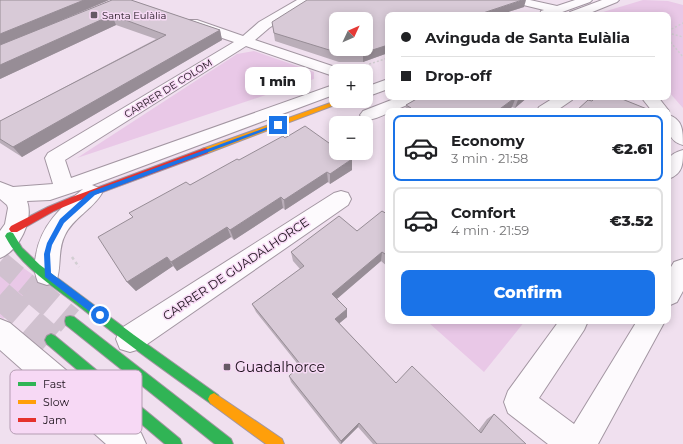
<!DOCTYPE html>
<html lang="en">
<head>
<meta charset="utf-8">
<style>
	:root { --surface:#fff; --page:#f6f6f6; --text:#202124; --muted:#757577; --line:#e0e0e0; --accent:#1a73e8 }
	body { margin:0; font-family:Montserrat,sans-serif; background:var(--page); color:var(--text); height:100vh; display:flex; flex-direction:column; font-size:15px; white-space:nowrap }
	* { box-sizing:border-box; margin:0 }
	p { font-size:13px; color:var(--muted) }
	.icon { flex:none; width:22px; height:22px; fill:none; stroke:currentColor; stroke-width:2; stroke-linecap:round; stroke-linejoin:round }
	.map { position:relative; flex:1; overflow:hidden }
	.side { position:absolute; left:385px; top:108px; width:286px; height:216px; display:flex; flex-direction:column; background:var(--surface); border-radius:8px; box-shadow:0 2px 10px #0003 }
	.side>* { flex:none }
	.top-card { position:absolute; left:385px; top:12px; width:286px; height:88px; border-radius:8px; box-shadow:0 2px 10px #0003; display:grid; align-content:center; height:88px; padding:0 16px; background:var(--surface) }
	.needle { width:26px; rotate:46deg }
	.tools { position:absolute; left:329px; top:12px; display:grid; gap:8px }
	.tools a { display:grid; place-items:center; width:44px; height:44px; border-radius:8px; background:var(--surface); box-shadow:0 2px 10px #0003; font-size:20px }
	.end { position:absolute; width:18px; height:18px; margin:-9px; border:5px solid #1a73e8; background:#fff; box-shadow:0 0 0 2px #fff }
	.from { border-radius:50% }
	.bubble { position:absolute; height:28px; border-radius:8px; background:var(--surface); box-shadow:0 2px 10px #0003; font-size:13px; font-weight:800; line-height:28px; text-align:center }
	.top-card b { display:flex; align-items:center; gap:14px; height:38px; font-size:15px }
	.top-card b+b { border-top:1px solid var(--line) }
	.top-card i { width:10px; height:10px; background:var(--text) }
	ul { padding:7px 0 0; list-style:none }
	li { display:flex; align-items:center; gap:12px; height:66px; margin:0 8px 6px; padding:0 8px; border:2px solid var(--line); border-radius:8px }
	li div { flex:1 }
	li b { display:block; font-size:15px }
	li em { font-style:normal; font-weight:800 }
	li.on { border-color:var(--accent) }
	li>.icon { width:36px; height:36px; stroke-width:1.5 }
	.action { display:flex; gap:8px; margin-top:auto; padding:8px 16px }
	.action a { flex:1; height:46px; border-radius:8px; background:var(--accent); color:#fff; font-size:16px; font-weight:800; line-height:46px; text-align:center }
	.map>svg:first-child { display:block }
	.green { fill:#e9c8e7 }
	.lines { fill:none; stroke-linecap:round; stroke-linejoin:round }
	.primary-tunnel-far1 { stroke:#d0c1cf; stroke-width:22; stroke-dasharray:22 11; stroke-linecap:butt }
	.primary-tunnel { stroke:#d0c1cf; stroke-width:28; stroke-dasharray:28 14; stroke-linecap:butt }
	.street-casing { stroke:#a396a2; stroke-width:2 }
	.fast-casing { stroke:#a396a2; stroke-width:2 }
	.slow-casing { stroke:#a396a2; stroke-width:2 }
	.jam-casing { stroke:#a396a2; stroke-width:2 }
	.path-far1 { stroke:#d2ced2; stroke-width:1.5; stroke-dasharray:2 2; stroke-linecap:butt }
	.path { stroke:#d2ced2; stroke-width:2.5; stroke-dasharray:3 3; stroke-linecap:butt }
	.street { fill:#fdfafd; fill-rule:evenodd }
	.fast { fill:#30b455; fill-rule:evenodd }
	.slow { fill:#ff9f0a; fill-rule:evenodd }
	.jam { fill:#e5322d; fill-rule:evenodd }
	.wall { fill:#baaeb9 }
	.shaded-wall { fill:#978d96 }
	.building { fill:#d8cad7; stroke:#978d96; fill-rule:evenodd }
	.route { fill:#1a73e8 }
	.poi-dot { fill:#665965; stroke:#f7d9f5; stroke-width:1.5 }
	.labels { text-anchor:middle; stroke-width:3; stroke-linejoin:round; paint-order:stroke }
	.far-poi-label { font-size:10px; fill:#1b111a; stroke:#f7d9f5; text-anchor:start }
	.far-street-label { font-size:10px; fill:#1b111a; stroke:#f7d9f5 }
	.street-label { font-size:12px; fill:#1b111a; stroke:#f7d9f5 }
	.near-poi-label { font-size:14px; fill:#1b111a; stroke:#f7d9f5; text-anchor:start }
	.key { fill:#f7d9f5; stroke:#b59db3; stroke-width:1 }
	.key-label { font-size:11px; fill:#1b111a }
</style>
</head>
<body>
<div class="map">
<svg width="683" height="444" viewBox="0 0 683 444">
	<rect width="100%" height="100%" fill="#f0e0ef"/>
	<path class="green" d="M643,0L668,1L683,5V108L668,91V15H604L603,12Z
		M254,51L314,72V79L77,158L237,54Z
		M10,262H15L46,284L3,319L0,317V264Z
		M431,321H525L484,372L429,323Z"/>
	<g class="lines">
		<path class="primary-tunnel-far1" d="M0,262L31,288"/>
		<path class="primary-tunnel" d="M30,287L70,321
			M0,295L51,340"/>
		<defs>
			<path id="street" d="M297,0H311L269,28L255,40L341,69L343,71H336V77L246,46L65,160L71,178L336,84V94L92,185L99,188L102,193C93,209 73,218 65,235C57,250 62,267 56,282L47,285L38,282C34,273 34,264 36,255C41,225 61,207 83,189L50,200L27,201C34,220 19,251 0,258V231L5,224L8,208L7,205L0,199V182L13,187L53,184L45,158L48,153L234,42L187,26L186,23L187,20H197L243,36L259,22Z
				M509,0H530L557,6L575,0H592L590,2L554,15H540L541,11L544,10L511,2Z
				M602,0H619L617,2L585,15H568L570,12Z
				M388,79V89L366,97V87Z
				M399,97H421L419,100L393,111H388V113C379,117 372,121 363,119L360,115L363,111Z
				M555,97H574L572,100L556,111H537L539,107Z
				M641,97H658L669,111L668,113V111H652Z
				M668,115C683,119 683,131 683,145C667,141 668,128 668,115Z
				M683,150C683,164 683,174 668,179C668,162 665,155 683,150Z
				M341,191L348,193L351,199L348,205L140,349L130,352L120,349L116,339L120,329L334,193Z
				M683,259V291L677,302L668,306V272L674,262Z
				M0,319L10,323L141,433L146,444H106L0,350Z
				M559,321H588L584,330L539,398L574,424L637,321H665L598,444H548L508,413L504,402L508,391Z"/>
			<path id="fast" d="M10,232L13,233L22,248L40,265L134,335L218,395L220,399L218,403L214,405L210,403C166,372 122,340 80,307C53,286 21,267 5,236L7,233Z
				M70,316L74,317L231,439L233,444H215L66,325L65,321L66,317Z
				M51,334L55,336L180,439L182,444H165L47,344L45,340L47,336Z"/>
			<path id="slow" d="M336,101H345L208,153H202L201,151L202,149Z
				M214,393L282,439L284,444H266L210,403L208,399L210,395Z"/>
			<path id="jam" d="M205,148L208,149V153L78,201L54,211L17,232H11L9,229L11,226L48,207L72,197Z"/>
		</defs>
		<use href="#street" class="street-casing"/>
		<use href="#fast" class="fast-casing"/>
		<use href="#slow" class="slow-casing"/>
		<use href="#jam" class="jam-casing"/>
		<path class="path-far1" d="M668,31L683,23
			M668,33L683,37
			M668,39L683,57
			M354,69L388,58"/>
		<path class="path" d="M72,257L79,267"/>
		<use href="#street" class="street"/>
		<use href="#fast" class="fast"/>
		<use href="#slow" class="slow"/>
		<use href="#jam" class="jam"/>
	</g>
	<path class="wall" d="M0,0H109L60,21L112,0H131L220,30L222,40L22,157L0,143V121L156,39L116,25L0,79Z
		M524,7L499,15H388V53L363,62H339L275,41L272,22Z
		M420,97H528L515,108L512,107L507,111H405L406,105Z
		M285,138L352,170L330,184L328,182L285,210L283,208L234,240L231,237L177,271L173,266L136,291L127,282L190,185Z
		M388,214V267L381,261L337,299L347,309V317L339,323L396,383L478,431L487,419L494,414L526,444H373L358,427L341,444H340L291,382L289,376L300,367L256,312L252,304L300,269L293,261L291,252L357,231Z"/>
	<path class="shaded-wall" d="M84,0H109L0,46V34Z
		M522,0H526L524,7L499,15H477Z
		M112,15L116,25L0,79V65Z
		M220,30L222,40L22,157L13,147Z
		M388,45V53L363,62V53Z
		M516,97L512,107L507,111H497Z
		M519,97H528L515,108Z
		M352,159V170L330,184V174Z
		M327,172L328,182L285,210L284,200Z
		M281,197L283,208L234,240L230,230Z
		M227,227L231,237L177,271L171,262Z
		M382,252L381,261L332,303V294Z
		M167,257L173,266L136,291L127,282Z
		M347,309V317L335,327V319Z
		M359,423L358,427L341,444V441Z"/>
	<path class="building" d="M0,0H84L0,34Z
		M112,0H131L220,30L13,147L0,139V121L166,35L112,15L0,65V45Z
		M307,0H522L477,15H388V45L363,53H339L274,33L272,22ZM336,19H366V49H336Z
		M420,97H516L497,111H407L411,108L406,105Z
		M596,97H617L652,111H576L588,100L592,101Z
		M305,126L336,148V153H344L352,159L330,174L327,172L284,200L281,197L230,230L227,227L171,262L167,257L127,282L98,237L133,217L129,213L186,182L190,185L237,159L239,160L283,136L285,138Z
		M382,211L387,214H388V256L382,252L332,294L347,309L335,319L396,383L412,366L481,433L494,414L526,444H377L359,423L341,441L289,376L301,365L252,304L304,266L291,252L339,216L357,231Z"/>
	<path class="route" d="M276,124L280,125L95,195L64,223L52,245L50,254L51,273L103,312V318H98L45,277L44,254L47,243L60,219L90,192Z"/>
	<g class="poi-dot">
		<rect x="90" y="11" width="8" height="8" rx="2"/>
		<rect x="223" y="363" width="8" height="8" rx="2"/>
	</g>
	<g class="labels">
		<g class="far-poi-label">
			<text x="102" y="19">Santa Eulàlia</text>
		</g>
		<g class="far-street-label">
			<text transform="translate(168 88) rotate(-32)" y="4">CARRER DE COLOM</text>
		</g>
		<g class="street-label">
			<text transform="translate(236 269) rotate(-34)" y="4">CARRER DE GUADALHORCE</text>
		</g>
		<g class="near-poi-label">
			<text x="235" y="372">Guadalhorce</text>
		</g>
	</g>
	<rect x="10" y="370" width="132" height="64" rx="6" class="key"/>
	<rect x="18" y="382" width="18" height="4" fill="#30b455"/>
	<rect x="18" y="400" width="18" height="4" fill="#ff9f0a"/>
	<rect x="18" y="418" width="18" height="4" fill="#e5322d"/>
	<g class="key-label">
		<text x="43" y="388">Fast</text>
		<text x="43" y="406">Slow</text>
		<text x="43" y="424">Jam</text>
	</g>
</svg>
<div class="tools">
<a><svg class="needle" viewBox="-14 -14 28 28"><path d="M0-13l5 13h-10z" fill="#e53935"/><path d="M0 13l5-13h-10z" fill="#757577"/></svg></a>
<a>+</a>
<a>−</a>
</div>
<i class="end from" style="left:100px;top:315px"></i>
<i class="end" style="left:278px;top:125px"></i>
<div class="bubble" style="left:245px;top:67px;width:66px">1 min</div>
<div class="top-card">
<b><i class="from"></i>Avinguda de Santa Eulàlia</b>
<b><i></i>Drop-off</b>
</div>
<section class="side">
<ul>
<li class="on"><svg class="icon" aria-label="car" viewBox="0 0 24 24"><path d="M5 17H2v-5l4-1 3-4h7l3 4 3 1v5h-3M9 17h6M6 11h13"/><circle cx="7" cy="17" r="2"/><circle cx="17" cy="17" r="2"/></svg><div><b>Economy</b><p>3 min · 21:58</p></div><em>€2.61</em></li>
<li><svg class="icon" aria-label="car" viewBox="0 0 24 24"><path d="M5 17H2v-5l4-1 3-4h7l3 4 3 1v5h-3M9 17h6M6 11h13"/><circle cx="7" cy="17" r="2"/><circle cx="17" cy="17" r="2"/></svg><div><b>Comfort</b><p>4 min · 21:59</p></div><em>€3.52</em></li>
</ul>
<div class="action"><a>Confirm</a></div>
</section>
</div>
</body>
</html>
